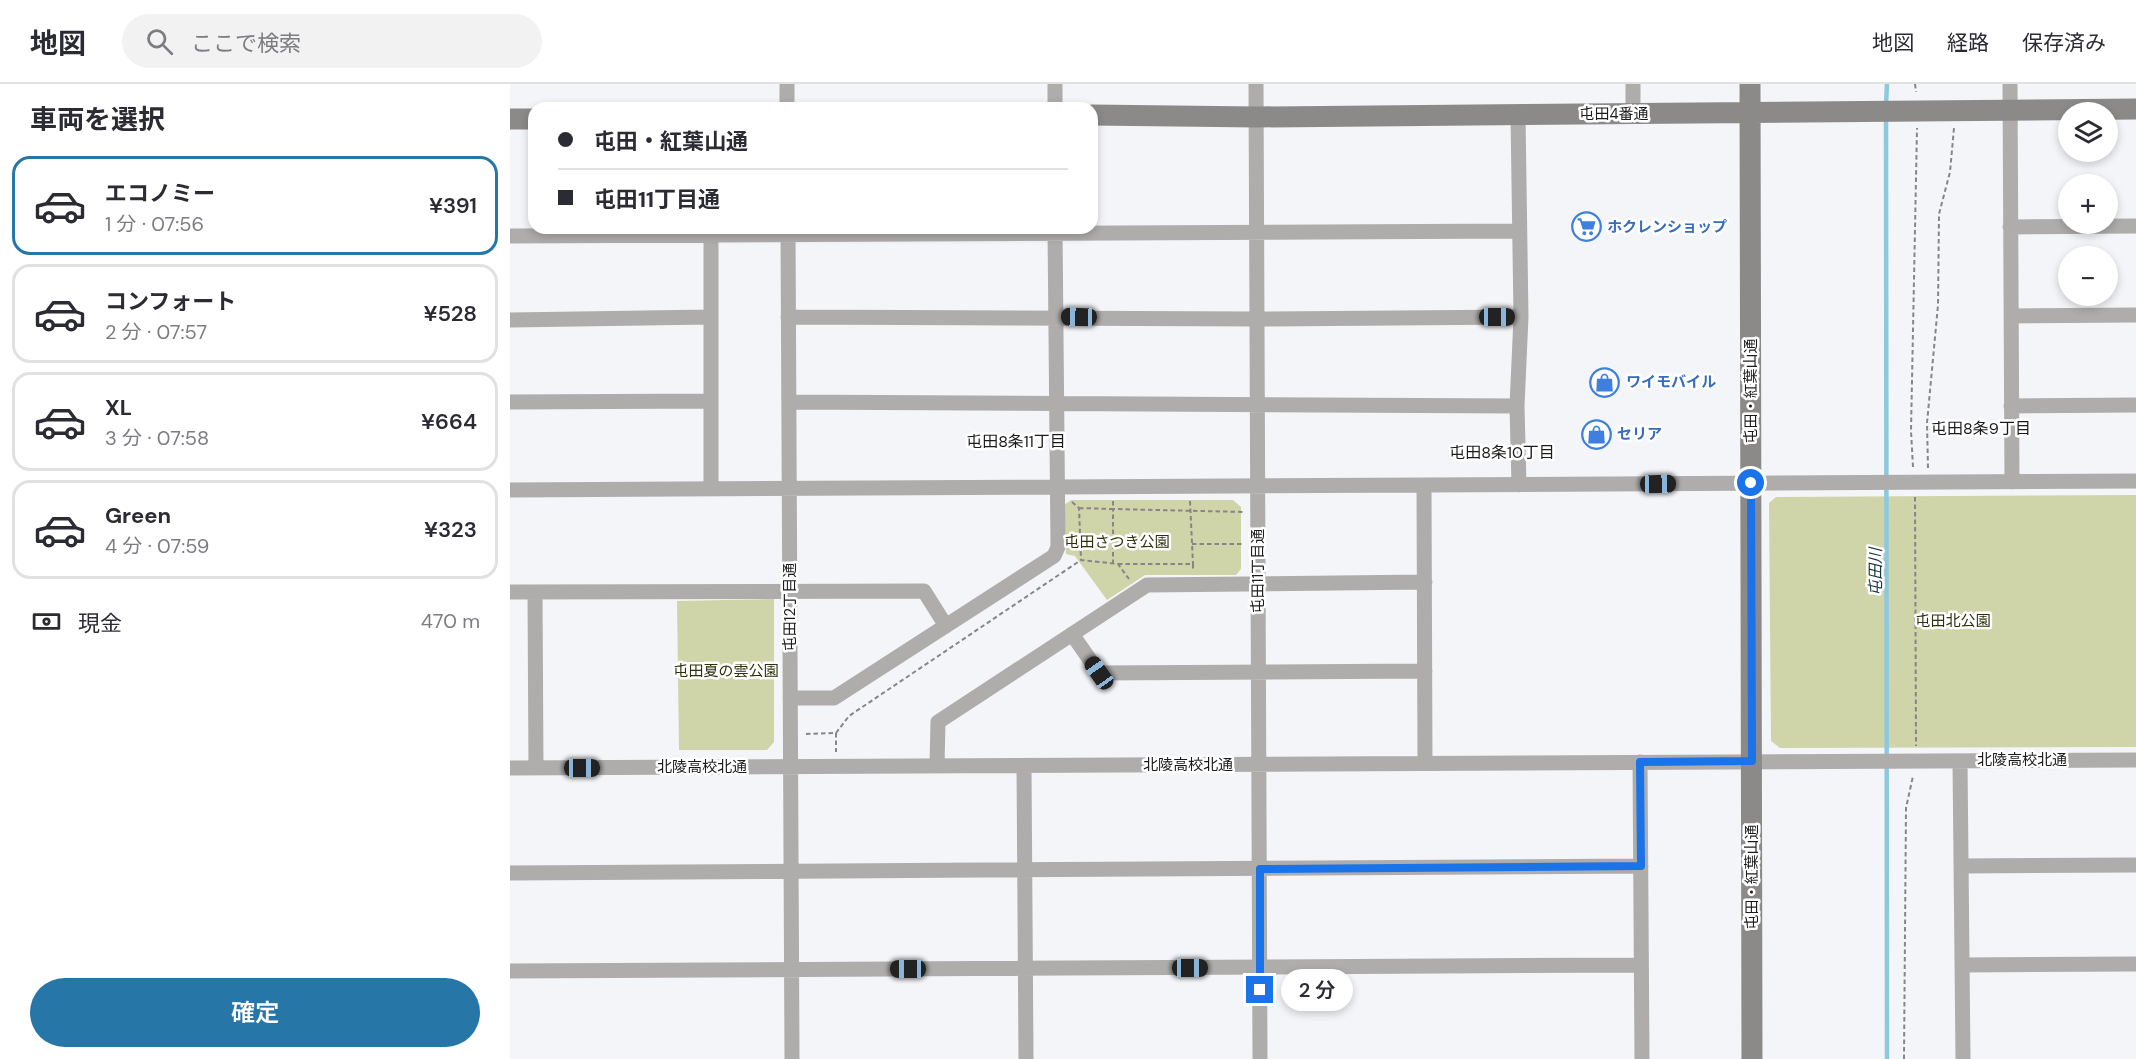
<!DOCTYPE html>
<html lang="ja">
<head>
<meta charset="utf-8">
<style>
	:root { --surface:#fff; --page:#f2f2f3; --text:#2b2b33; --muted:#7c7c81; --line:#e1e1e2; --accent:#2677a8 }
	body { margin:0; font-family:"DM Sans","Noto Sans JP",sans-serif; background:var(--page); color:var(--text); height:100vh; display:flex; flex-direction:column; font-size:22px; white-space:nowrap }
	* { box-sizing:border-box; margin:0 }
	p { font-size:20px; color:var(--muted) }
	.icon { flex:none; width:33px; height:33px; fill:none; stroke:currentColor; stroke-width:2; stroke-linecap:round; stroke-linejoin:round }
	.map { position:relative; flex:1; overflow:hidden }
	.side { display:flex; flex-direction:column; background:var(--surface); width:510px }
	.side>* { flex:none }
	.hud { position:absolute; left:18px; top:18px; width:570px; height:132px; border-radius:18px; box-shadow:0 3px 9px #0003; display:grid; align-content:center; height:132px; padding:0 30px; background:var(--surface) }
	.controls { position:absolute; left:1548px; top:18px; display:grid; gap:12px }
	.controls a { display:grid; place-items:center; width:60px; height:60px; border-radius:50%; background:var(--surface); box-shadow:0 3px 9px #0003; font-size:30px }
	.end { position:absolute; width:27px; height:27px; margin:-14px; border:8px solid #1a73e8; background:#fff; box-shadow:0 0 0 3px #fff }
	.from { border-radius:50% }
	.bubble { position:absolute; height:42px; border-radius:21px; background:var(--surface); box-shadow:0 3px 9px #0003; font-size:20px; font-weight:600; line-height:42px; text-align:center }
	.car { position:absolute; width:18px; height:36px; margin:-18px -9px; border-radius:8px; box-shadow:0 0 4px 2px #0007; background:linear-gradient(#222 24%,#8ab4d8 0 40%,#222 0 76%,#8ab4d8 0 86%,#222 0) }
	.hud b { display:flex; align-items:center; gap:21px; height:57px; font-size:22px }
	.hud b+b { border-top:2px solid var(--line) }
	.hud i { width:15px; height:15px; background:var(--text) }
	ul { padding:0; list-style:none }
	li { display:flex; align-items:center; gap:18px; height:99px; margin:0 12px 9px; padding:0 18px; border:3px solid var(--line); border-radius:18px }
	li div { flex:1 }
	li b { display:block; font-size:22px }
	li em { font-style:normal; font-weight:600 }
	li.active { border-color:var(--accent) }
	li>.icon { width:54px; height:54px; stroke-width:1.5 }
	h2 { padding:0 30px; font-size:27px; line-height:72px }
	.pay { display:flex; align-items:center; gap:15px; height:66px; padding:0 30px; font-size:22px }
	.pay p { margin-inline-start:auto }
	.cta { display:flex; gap:12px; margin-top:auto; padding:12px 30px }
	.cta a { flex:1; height:69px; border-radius:36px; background:var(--accent); color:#fff; font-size:24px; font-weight:600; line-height:69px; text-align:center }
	header { display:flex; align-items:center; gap:36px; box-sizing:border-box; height:84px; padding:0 30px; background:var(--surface); border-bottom:2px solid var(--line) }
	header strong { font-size:28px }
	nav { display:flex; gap:33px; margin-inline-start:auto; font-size:21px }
	.search { width:420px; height:54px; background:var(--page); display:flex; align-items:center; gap:15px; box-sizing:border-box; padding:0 21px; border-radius:33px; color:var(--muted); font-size:22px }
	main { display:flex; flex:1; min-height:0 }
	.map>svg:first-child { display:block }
	.green { fill:#cfd4a9 }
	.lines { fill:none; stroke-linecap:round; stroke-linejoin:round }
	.stream { stroke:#8cc9dd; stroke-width:4.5 }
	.path { stroke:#858688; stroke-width:2; stroke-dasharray:4.5 3; stroke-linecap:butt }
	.street { stroke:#aeadac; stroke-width:15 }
	.secondary { stroke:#8c8a89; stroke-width:21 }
	.route { stroke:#1a73e8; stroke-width:8 }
	.labels { text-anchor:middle; stroke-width:5; stroke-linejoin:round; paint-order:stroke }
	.street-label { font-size:15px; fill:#1b1b1c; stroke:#fff }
	.shop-label { font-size:15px; font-weight:bold; fill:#366cbe; stroke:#fff; text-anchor:start }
	.park-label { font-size:15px; fill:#2e3109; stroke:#fff }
	.neighbourhood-label { font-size:16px; fill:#1b1b1c; stroke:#fff }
	.water-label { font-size:16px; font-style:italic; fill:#16343d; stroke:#fff }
</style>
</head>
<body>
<header>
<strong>地図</strong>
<div class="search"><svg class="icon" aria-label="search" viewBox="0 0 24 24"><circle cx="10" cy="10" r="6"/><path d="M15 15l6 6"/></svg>ここで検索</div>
<nav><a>地図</a><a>経路</a><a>保存済み</a></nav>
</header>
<main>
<section class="side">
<h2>車両を選択</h2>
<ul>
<li class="active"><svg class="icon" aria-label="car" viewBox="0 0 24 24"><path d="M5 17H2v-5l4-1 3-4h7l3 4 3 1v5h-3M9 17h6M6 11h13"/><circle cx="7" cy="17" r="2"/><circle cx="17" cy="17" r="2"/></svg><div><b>エコノミー</b><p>1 分 · 07:56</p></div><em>¥391</em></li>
<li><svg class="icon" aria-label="car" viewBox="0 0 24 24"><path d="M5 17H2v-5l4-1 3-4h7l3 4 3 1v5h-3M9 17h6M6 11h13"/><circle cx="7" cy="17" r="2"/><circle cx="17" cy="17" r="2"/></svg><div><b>コンフォート</b><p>2 分 · 07:57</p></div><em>¥528</em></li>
<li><svg class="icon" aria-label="car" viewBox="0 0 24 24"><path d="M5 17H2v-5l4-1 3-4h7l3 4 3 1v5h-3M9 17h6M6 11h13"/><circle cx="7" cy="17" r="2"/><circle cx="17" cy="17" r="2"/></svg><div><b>XL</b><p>3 分 · 07:58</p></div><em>¥664</em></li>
<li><svg class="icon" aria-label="car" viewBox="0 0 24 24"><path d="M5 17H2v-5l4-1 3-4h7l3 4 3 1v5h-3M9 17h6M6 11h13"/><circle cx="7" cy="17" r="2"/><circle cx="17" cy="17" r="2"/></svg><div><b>Green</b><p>4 分 · 07:59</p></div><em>¥323</em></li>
</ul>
<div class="pay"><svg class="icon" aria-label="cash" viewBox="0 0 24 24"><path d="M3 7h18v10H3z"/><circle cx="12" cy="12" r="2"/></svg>現金<p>470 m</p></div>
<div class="cta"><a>確定</a></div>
</section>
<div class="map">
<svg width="1626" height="975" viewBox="0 0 1626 975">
	<rect width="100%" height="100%" fill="#f4f5f8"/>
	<path class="green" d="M1626,411V663L1270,664L1261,657L1259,419L1266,413Z
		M561,416H723L731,423V485L726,491H635L597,516L565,472L556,470L554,421Z
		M264,515V658L257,666H169L167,517Z"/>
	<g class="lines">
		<path class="stream" d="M1376,21L1377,0
			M1376,33L1377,975"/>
		<path class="path" d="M1405,0L1406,8
			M1403,383L1401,347L1407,44
			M1418,384L1417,339L1428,221L1429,130L1440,88L1444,44
			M1405,413L1406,662
			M680,417L683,480
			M562,418L569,424L571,476
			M569,424L603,425V417
			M682,460H733
			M603,480V425L734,428
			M608,480H683V486
			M326,649L339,632L571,476L608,480L619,495
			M296,650L326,649V668
			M1394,975L1396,724L1403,692"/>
		<path class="street" d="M277,0V24
			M545,0V24
			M746,0L750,975
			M1123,0V30
			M1500,0L1502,398
			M1008,31L1011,233L1007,322L1009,401
			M1500,143L1626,142
			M278,144L282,975
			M0,152L1009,147
			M1501,232L1626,231
			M278,233L747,235L1011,233
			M0,236L201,233
			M0,318L201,317
			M279,318L1007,322
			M1501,322L1626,321
			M914,401L915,679
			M201,405V150
			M0,406L1626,397
			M0,508L414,507L436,542
			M25,509L26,684
			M562,550L589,589L915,587
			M280,614H324L544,472L548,463L545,144
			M1450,677L1453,975
			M1130,678L1132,975
			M427,682L428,638L637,501L915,498
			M514,682L516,975
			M0,684L1626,676
			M1451,782L1626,781
			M0,789L1131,782
			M1452,881L1626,880
			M0,887L1131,881"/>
		<path class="secondary" d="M1240,0L1242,975
			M582,31L747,33L1626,25
			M0,35H24"/>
	</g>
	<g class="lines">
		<path class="route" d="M750,906V785L1131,782L1130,678L1242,677L1241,399"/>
	</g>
	<defs>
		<symbol id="supermarket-ring" viewBox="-11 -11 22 22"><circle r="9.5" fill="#fff" stroke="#3f7fe0" stroke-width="1.5"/><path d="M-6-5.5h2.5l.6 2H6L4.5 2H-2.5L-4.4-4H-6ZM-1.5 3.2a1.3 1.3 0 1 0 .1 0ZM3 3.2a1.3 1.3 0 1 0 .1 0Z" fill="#3f7fe0"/></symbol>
		<symbol id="shop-ring" viewBox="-11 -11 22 22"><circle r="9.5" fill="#fff" stroke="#3f7fe0" stroke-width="1.5"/><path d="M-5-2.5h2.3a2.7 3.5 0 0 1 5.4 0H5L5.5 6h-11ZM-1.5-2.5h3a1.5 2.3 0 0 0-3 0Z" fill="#3f7fe0"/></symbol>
	</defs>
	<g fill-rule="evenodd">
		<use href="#supermarket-ring" x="1060" y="126" width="33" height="33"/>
		<use href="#shop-ring" x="1078" y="282" width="33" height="33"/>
		<use href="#shop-ring" x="1070" y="334" width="33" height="33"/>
	</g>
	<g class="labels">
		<g class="street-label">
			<text x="1104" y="35">屯田4番通</text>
			<text transform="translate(1241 307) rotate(-90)" y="5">屯田・紅葉山通</text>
			<text transform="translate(748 487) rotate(-90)" y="5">屯田11丁目通</text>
			<text transform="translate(280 523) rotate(-90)" y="5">屯田12丁目通</text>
			<text x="1512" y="681">北陵高校北通</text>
			<text x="678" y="686">北陵高校北通</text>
			<text x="192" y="688">北陵高校北通</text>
			<text transform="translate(1242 793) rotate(-90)" y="5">屯田・紅葉山通</text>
		</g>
		<g class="shop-label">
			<text x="1097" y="148">ホクレンショップ</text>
			<text x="1116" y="303">ワイモバイル</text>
			<text x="1107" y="355">セリア</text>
		</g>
		<g class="park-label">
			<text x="607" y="463">屯田さつき公園</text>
			<text x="1443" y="542">屯田北公園</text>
			<text x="216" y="592">屯田夏の雲公園</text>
		</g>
		<g class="neighbourhood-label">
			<text x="1471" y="350">屯田8条9丁目</text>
			<text x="506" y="363">屯田8条11丁目</text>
			<text x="992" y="374">屯田8条10丁目</text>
		</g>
		<g class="water-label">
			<text transform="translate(1365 488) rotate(-90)" y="6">屯田川</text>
		</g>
	</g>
</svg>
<div class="controls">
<a><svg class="icon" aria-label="layers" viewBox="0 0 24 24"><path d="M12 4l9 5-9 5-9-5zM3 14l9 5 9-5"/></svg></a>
<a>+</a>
<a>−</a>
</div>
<i class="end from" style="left:1241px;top:399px"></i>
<i class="end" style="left:750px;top:906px"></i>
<div class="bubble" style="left:771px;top:885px;width:72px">2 分</div>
<i class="car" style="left:569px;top:233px;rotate:271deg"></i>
<i class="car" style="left:987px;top:233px;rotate:90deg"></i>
<i class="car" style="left:1148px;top:400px;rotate:89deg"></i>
<i class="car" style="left:589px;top:589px;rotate:325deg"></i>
<i class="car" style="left:72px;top:684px;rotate:90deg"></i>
<i class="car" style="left:680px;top:884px;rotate:90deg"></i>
<i class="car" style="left:398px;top:885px;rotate:270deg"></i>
<div class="hud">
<b><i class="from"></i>屯田・紅葉山通</b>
<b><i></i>屯田11丁目通</b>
</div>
</div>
</main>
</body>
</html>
